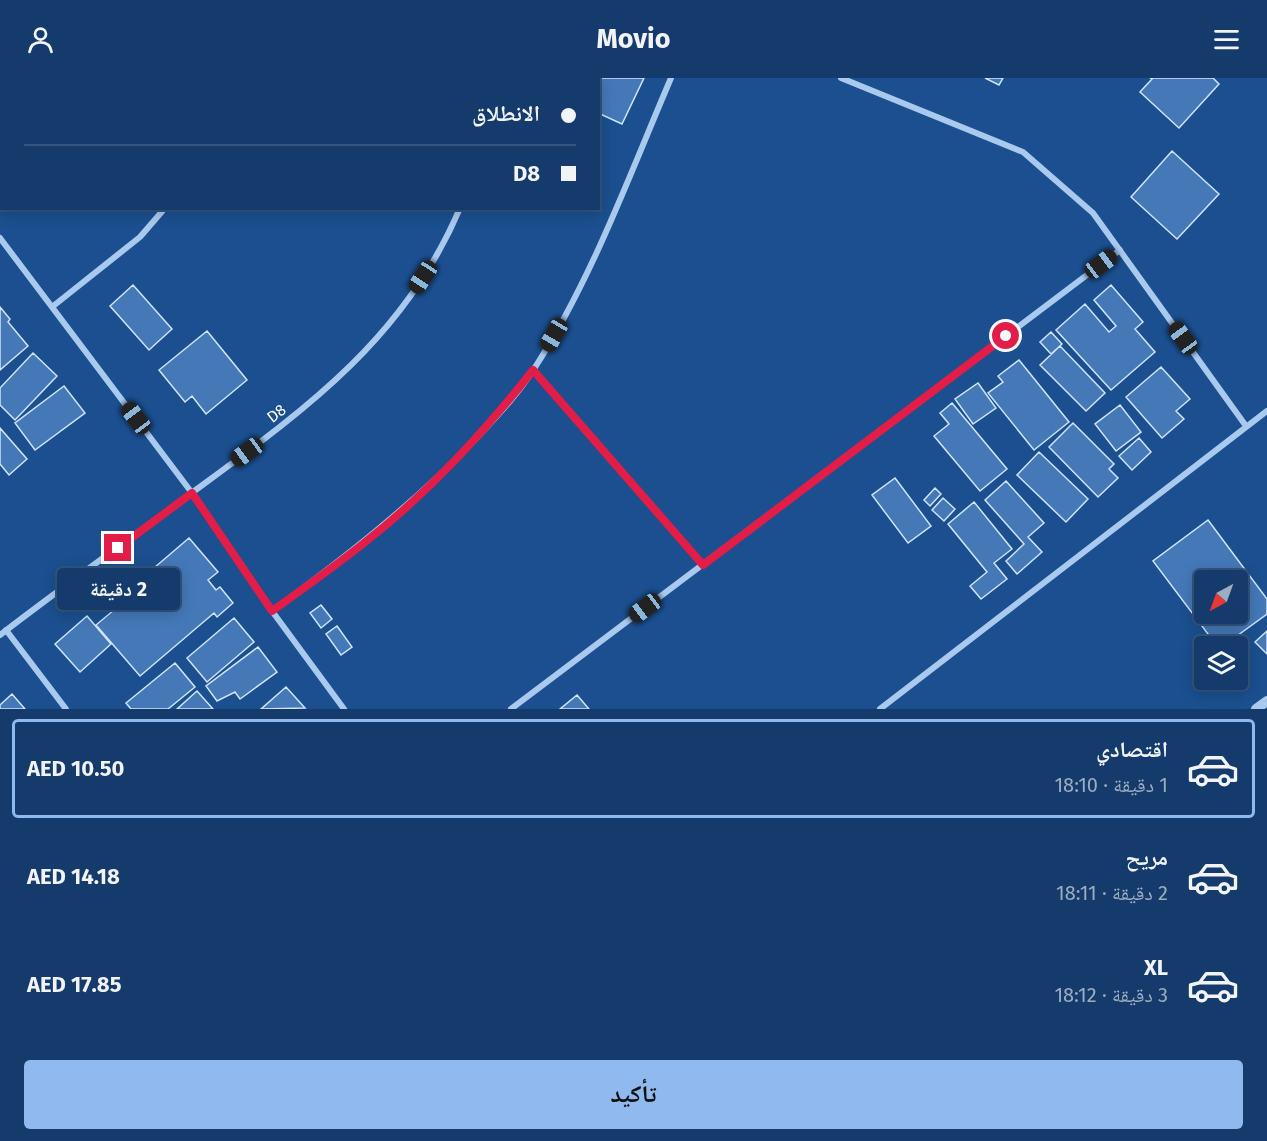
<!DOCTYPE html>
<html lang="ar">
<head>
<meta charset="utf-8">
<style>
	:root { --surface:#143b6b; --page:#1d4271; --text:#f1f3f6; --muted:#9dadc1; --line:#33557e; --accent:#90b9f0 }
	body { margin:0; font-family:"Fira Sans","Noto Naskh Arabic",sans-serif; background:var(--page); color:var(--text); direction:rtl; height:100vh; display:flex; flex-direction:column; font-size:22px; white-space:nowrap }
	* { box-sizing:border-box; margin:0 }
	p { font-size:20px; color:var(--muted) }
	.icon { flex:none; width:33px; height:33px; fill:none; stroke:currentColor; stroke-width:2; stroke-linecap:round; stroke-linejoin:round }
	.map { position:relative; height:631px; overflow:hidden; direction:ltr }
	.details { display:flex; flex-direction:column; background:var(--surface); flex:1 }
	.details>* { flex:none }
	.guide { position:absolute; left:0px; top:0px; width:600px; height:132px; box-shadow:0 3px 15px #0003,0 0 0 2px var(--line); direction:rtl; display:grid; align-content:center; height:132px; padding:0 24px; background:var(--surface) }
	.needle { width:39px; rotate:221deg }
	.tools { position:absolute; left:1194px; top:492px; display:grid; gap:12px }
	.tools a { display:grid; place-items:center; width:54px; height:54px; border-radius:6px; background:var(--surface); box-shadow:0 3px 15px #0003,0 0 0 2px var(--line); font-size:30px }
	.end { position:absolute; width:27px; height:27px; margin:-14px; border:8px solid #e11d48; background:#fff; box-shadow:0 0 0 3px #fff }
	.from { border-radius:50% }
	.bubble { position:absolute; height:42px; border-radius:6px; background:var(--surface); box-shadow:0 3px 15px #0003,0 0 0 2px var(--line); font-size:20px; font-weight:700; line-height:42px; text-align:center; direction:rtl }
	.car { position:absolute; width:18px; height:36px; margin:-18px -9px; border-radius:8px; box-shadow:0 0 4px 2px #0007; background:linear-gradient(#222 24%,#8ab4d8 0 40%,#222 0 76%,#8ab4d8 0 86%,#222 0) }
	.guide b { display:flex; align-items:center; gap:21px; height:57px; font-size:22px }
	.guide b+b { border-top:2px solid var(--line) }
	.guide i { width:15px; height:15px; background:var(--text) }
	ul { padding:10px 0 0; list-style:none }
	li { display:flex; align-items:center; gap:18px; height:99px; margin:0 12px 9px; padding:0 12px; border:3px solid transparent; border-radius:6px }
	li div { flex:1 }
	li b { display:block; font-size:22px }
	li em { font-style:normal; font-weight:700 }
	li.on { border-color:var(--accent) }
	li>.icon { width:54px; height:54px; stroke-width:1.5 }
	.primary-button { display:flex; gap:12px; margin-top:auto; padding:12px 24px }
	.primary-button a { flex:1; height:69px; border-radius:6px; background:var(--accent); color:#111; font-size:24px; font-weight:700; line-height:69px; text-align:center }
	header { display:flex; justify-content:space-between; align-items:center; height:78px; padding:0 24px; background:var(--surface); font-size:27px; font-weight:700 }
	.map>svg:first-child { display:block }
	.building { fill:#4478b7; stroke:#cfe3fa; stroke-width:1.5; fill-rule:evenodd }
	.lines { fill:none; stroke-linecap:round; stroke-linejoin:round }
	.minor { stroke:#a9c9ee; stroke-width:6 }
	.tertiary { stroke:#a9c9ee; stroke-width:10 }
	.route { stroke:#e11d48; stroke-width:8 }
	.labels { text-anchor:middle; stroke-width:4.5; stroke-linejoin:round; paint-order:stroke }
	.street-label { font-size:16px; fill:#fff; stroke:#1b4f8f }
</style>
</head>
<body>
<header><svg class="icon" aria-label="menu" viewBox="0 0 24 24"><path d="M4 6h16M4 12h16M4 18h16"/></svg>Movio<svg class="icon" aria-label="person" viewBox="0 0 24 24"><circle cx="12" cy="8" r="4"/><path d="M4 21q1-7 8-7t8 7"/></svg></header>
<div class="map">
<svg width="1267" height="631" viewBox="0 0 1267 631">
	<rect width="100%" height="100%" fill="#1b4f8f"/>
	<path class="building" d="M577,0H644L622,46L598,35V2Z
		M985,0H1003L999,7Z
		M1150,0H1213L1219,6L1179,50L1140,14L1152,1Z
		M1172,73L1219,116L1177,161L1131,119Z
		M133,207L172,251L149,272L110,228Z
		M1111,207L1143,244L1135,251L1155,274L1111,312L1056,252L1085,226L1109,254L1116,248L1094,222Z
		M0,229L10,241L8,244L28,268L0,292Z
		M207,253L247,302L206,336L192,318L185,324L159,292Z
		M1051,254L1062,266L1051,276L1040,264Z
		M1060,268L1105,315L1086,333L1040,287Z
		M33,275L57,298L15,342L0,327V310Z
		M1019,282L1069,344L1034,372L988,315L1003,304L998,298Z
		M1161,289L1190,321L1176,333L1184,341L1162,360L1126,319Z
		M978,305L996,330L973,346L955,321Z
		M64,308L85,335L35,372L15,345Z
		M952,325L1007,391L980,413L934,358L949,346L940,335Z
		M1120,327L1141,354L1116,373L1095,346Z
		M1073,345L1114,386L1109,391L1118,400L1098,419L1049,369Z
		M0,350L27,381L9,397L0,386Z
		M1139,360L1151,374L1132,392L1119,378Z
		M1039,374L1088,421L1066,444L1017,397Z
		M895,400L931,448L908,465L872,417Z
		M1006,403L1044,445L1028,459L1042,474L1017,496L1006,483L1024,466L985,422Z
		M935,410L941,416L930,428L924,422Z
		M943,420L955,431L944,443L932,432Z
		M974,424L1012,471L994,485L1007,501L981,521L970,508L987,494L948,446Z
		M1208,442L1267,521V536L1223,568H1217L1153,483ZM1204,502H1238V536H1204Z
		M189,460L218,494L208,502L216,512L220,509L233,525L217,539L214,535L140,598L96,547L138,512L134,507Z
		M321,527L332,541L321,550L310,535Z
		M87,538L111,566L80,594L55,566Z
		M234,540L254,564L207,604L187,580Z
		M337,548L352,569L341,577L326,556Z
		M1267,553V576L1255,564Z
		M258,569L277,594L240,621L235,614L217,623L206,608Z
		M175,585L195,609L168,631H131L126,625Z
		M286,609L305,630L261,631Z
		M197,613L213,631H177Z
		M12,616L25,631H0V627Z
		M577,617L589,631H560Z"/>
	<g class="lines">
		<path class="minor" d="M171,0L172,2
			M841,0L1023,74L1093,135L1246,348
			M255,2L256,0
			M515,2V0
			M0,160L192,415L272,533
			M52,229L140,159L165,130
			M533,292L703,487
			M6,552L66,631
			M0,557C65,507 131,460 197,411C306,331 405,260 460,130
			M344,631L272,533C343,481 411,428 473,364C494,341 517,318 534,291C592,201 629,98 671,0
			M511,631L1120,172
			M880,631L1267,333"/>
		<path class="tertiary" d="M1256,631L1267,623"/>
	</g>
	<g class="lines">
		<path class="route" d="M118,470L192,415L272,533C303,511 334,489 364,465C428,415 483,356 533,292L703,487L1006,258"/>
	</g>
	<g class="labels">
		<g class="street-label">
			<text transform="translate(276 335) rotate(-38)" y="6">D8</text>
		</g>
	</g>
</svg>
<div class="tools">
<a><svg class="needle" viewBox="-14 -14 28 28"><path d="M0-13l5 13h-10z" fill="#e53935"/><path d="M0 13l5-13h-10z" fill="#9dadc1"/></svg></a>
<a><svg class="icon" aria-label="layers" viewBox="0 0 24 24"><path d="M12 4l9 5-9 5-9-5zM3 14l9 5 9-5"/></svg></a>
</div>
<i class="end from" style="left:1006px;top:258px"></i>
<i class="end" style="left:118px;top:470px"></i>
<div class="bubble" style="left:57px;top:490px;width:123px">2 دقيقة</div>
<i class="car" style="left:1101px;top:186px;rotate:53deg"></i>
<i class="car" style="left:423px;top:199px;rotate:213deg"></i>
<i class="car" style="left:554px;top:257px;rotate:210deg"></i>
<i class="car" style="left:1183px;top:260px;rotate:324deg"></i>
<i class="car" style="left:136px;top:340px;rotate:323deg"></i>
<i class="car" style="left:247px;top:374px;rotate:234deg"></i>
<i class="car" style="left:645px;top:530px;rotate:233deg"></i>
<div class="guide">
<b><i class="from"></i>الانطلاق</b>
<b><i></i>D8</b>
</div>
</div>
<section class="details">
<ul>
<li class="on"><svg class="icon" aria-label="car" viewBox="0 0 24 24"><path d="M5 17H2v-5l4-1 3-4h7l3 4 3 1v5h-3M9 17h6M6 11h13"/><circle cx="7" cy="17" r="2"/><circle cx="17" cy="17" r="2"/></svg><div><b>اقتصادي</b><p>1 دقيقة · 18:10</p></div><em>AED 10.50</em></li>
<li><svg class="icon" aria-label="car" viewBox="0 0 24 24"><path d="M5 17H2v-5l4-1 3-4h7l3 4 3 1v5h-3M9 17h6M6 11h13"/><circle cx="7" cy="17" r="2"/><circle cx="17" cy="17" r="2"/></svg><div><b>مريح</b><p>2 دقيقة · 18:11</p></div><em>AED 14.18</em></li>
<li><svg class="icon" aria-label="car" viewBox="0 0 24 24"><path d="M5 17H2v-5l4-1 3-4h7l3 4 3 1v5h-3M9 17h6M6 11h13"/><circle cx="7" cy="17" r="2"/><circle cx="17" cy="17" r="2"/></svg><div><b>XL</b><p>3 دقيقة · 18:12</p></div><em>AED 17.85</em></li>
</ul>
<div class="primary-button"><a>تأكيد</a></div>
</section>
</body>
</html>
